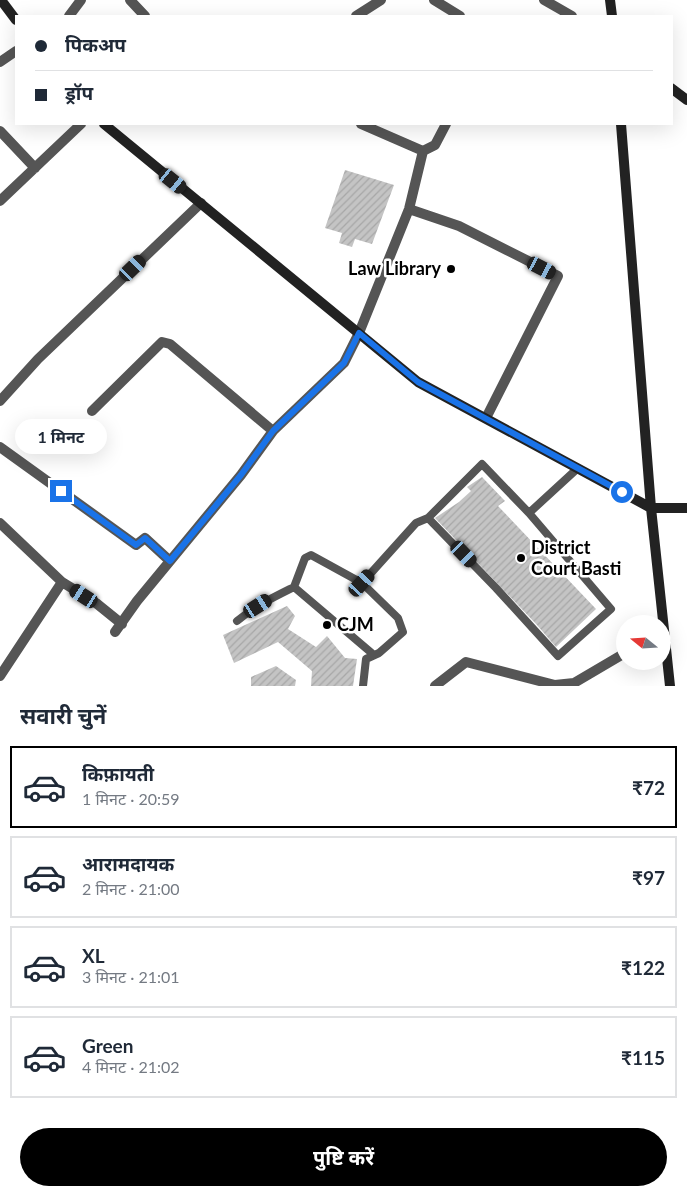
<!DOCTYPE html>
<html lang="hi">
<head>
<meta charset="utf-8">
<style>
	:root { --surface:#fff; --page:#f6f6f7; --text:#1f2937; --muted:#747a83; --line:#e0e1e3; --accent:#000 }
	body { margin:0; font-family:Lato,"Noto Sans Devanagari",sans-serif; background:var(--page); color:var(--text); height:100vh; display:flex; flex-direction:column; font-size:19px; white-space:nowrap }
	* { box-sizing:border-box; margin:0 }
	p { font-size:16px; color:var(--muted) }
	.icon { flex:none; width:28px; height:28px; fill:none; stroke:currentColor; stroke-width:2; stroke-linecap:round; stroke-linejoin:round }
	.map { position:relative; height:686px; overflow:hidden }
	.panel { display:flex; flex-direction:column; background:var(--surface); flex:1 }
	.panel>* { flex:none }
	.hud { position:absolute; left:15px; top:15px; width:658px; height:110px; border-radius:0px; box-shadow:0 5px 20px #0002; display:grid; align-content:center; height:110px; padding:0 20px; background:var(--surface) }
	.needle { width:32px; rotate:288deg }
	.controls { position:absolute; left:616px; top:615px; display:grid; gap:10px }
	.controls a { display:grid; place-items:center; width:55px; height:55px; border-radius:50%; background:var(--surface); box-shadow:0 5px 20px #0002; font-size:25px }
	.end { position:absolute; width:22px; height:22px; margin:-11px; border:6px solid #1a73e8; background:#fff; box-shadow:0 0 0 2px #fff }
	.from { border-radius:50% }
	.bubble { position:absolute; height:35px; border-radius:18px; background:var(--surface); box-shadow:0 5px 20px #0002; font-size:16px; font-weight:700; line-height:35px; text-align:center }
	.car { position:absolute; width:15px; height:30px; margin:-15px -8px; border-radius:6px; box-shadow:0 0 4px 1px #0007; background:linear-gradient(#222 24%,#8ab4d8 0 40%,#222 0 76%,#8ab4d8 0 86%,#222 0) }
	.hud b { display:flex; align-items:center; gap:18px; height:48px; font-size:19px }
	.hud b+b { border-top:1px solid var(--line) }
	.hud i { width:12px; height:12px; background:var(--text) }
	ul { padding:0; list-style:none }
	li { display:flex; align-items:center; gap:15px; height:82px; margin:0 10px 8px; padding:0 10px; border:2px solid var(--line); border-radius:0px }
	li div { flex:1 }
	li b { display:block; font-size:19px }
	li em { font-style:normal; font-weight:700 }
	li.active { border-color:var(--accent) }
	li>.icon { width:45px; height:45px; stroke-width:1.5 }
	h2 { padding:0 20px; font-size:22px; line-height:60px }
	.button { display:flex; gap:10px; margin-top:auto; padding:10px 20px }
	.button a { flex:1; height:58px; border-radius:30px; background:var(--accent); color:#fff; font-size:20px; font-weight:700; line-height:58px; text-align:center }
	.map>svg:first-child { display:block }
	.building { fill:url(#building-hatch) }
	.lines { fill:none; stroke-linecap:round; stroke-linejoin:round }
	.lane { stroke:#555; stroke-width:8 }
	.street { stroke:#555; stroke-width:10 }
	.secondary { stroke:#222; stroke-width:10 }
	.route { stroke:#1a73e8; stroke-width:6 }
	.poi-dot { fill:#000; stroke:#fff; stroke-width:2 }
	.labels { text-anchor:middle; stroke-width:5; stroke-linejoin:round; paint-order:stroke }
	.poi-label { font-size:18px; font-weight:bold; fill:#000; stroke:#fff; text-anchor:start }
</style>
</head>
<body>
<div class="map">
<svg width="687" height="686" viewBox="0 0 687 686">
	<defs>
		<pattern id="building-hatch" width="6" height="6" patternUnits="userSpaceOnUse" patternTransform="scale(1.25)"><rect width="6" height="6" fill="#c4c4c4"/><path d="M-1 1l2-2M0 6l6-6M5 7l2-2" fill="none" stroke="#a7a7a7"/></pattern>
	</defs>
	<rect width="100%" height="100%" fill="#fff"/>
	<path class="building" d="M345,170L394,185L372,244L355,239L352,247L339,243L342,233L325,228Z
		M482,477L505,501L498,506L596,609L556,647L537,625L435,518L459,502L471,491L467,487Z
		M287,606L295,616L288,629L316,647L327,636L345,658L357,659L353,686H311L312,671L278,642L234,663L223,635Z
		M276,666L296,680L295,686H251V677Z"/>
	<g class="lines">
		<path class="lane" d="M529,513L611,609L558,656L496,588L428,518L482,464L529,513L578,468
			M362,583L311,555L305,558L294,587L374,655
			M237,621C255,606 274,597 294,587
			M363,686L366,659L379,653L403,632L398,618L362,583L416,523L428,518"/>
		<path class="street" d="M130,0L145,16
			M434,0L460,16
			M544,0L572,16
			M69,16L81,0
			M356,16L381,0
			M0,62L16,51
			M0,131L35,168
			M423,151L435,145L446,124
			M0,201L81,124
			M409,209L459,226L558,276L486,418
			M0,401L38,359L201,203
			M92,411L162,342L170,344L273,431
			M0,447L136,545L145,538L170,561
			M0,523L62,582L96,603L122,624
			M115,632L137,601L241,475L273,431L344,363L359,333L409,209L423,151L361,124
			M0,676L62,582
			M435,686L466,662L555,685L574,683L625,653"/>
		<path class="secondary" d="M1,0L16,20
			M610,0L612,16
			M671,88L687,100
			M104,124L418,382L651,508H687
			M621,124L651,508L670,686"/>
	</g>
	<g class="lines">
		<path class="route" d="M61,491L136,545L145,538L170,561L241,475L273,431L344,363L359,333L418,382L622,492"/>
	</g>
	<g class="poi-dot">
		<circle cx="451" cy="269" r="5"/>
		<circle cx="521" cy="558" r="5"/>
		<circle cx="327" cy="625" r="5"/>
	</g>
	<g class="labels">
		<g class="poi-label">
			<text x="441" y="275" text-anchor="end">Law Library</text>
			<text x="531" y="554">District<tspan x="531" dy="21">Court Basti</tspan></text>
			<text x="337" y="631">CJM</text>
		</g>
	</g>
</svg>
<div class="controls">
<a><svg class="needle" viewBox="-14 -14 28 28"><path d="M0-13l5 13h-10z" fill="#e53935"/><path d="M0 13l5-13h-10z" fill="#747a83"/></svg></a>
</div>
<i class="end from" style="left:622px;top:492px"></i>
<i class="end" style="left:61px;top:491px"></i>
<div class="bubble" style="left:15px;top:419px;width:92px">1 मिनट</div>
<i class="car" style="left:173px;top:181px;rotate:129deg"></i>
<i class="car" style="left:133px;top:268px;rotate:46deg"></i>
<i class="car" style="left:542px;top:268px;rotate:117deg"></i>
<i class="car" style="left:464px;top:554px;rotate:136deg"></i>
<i class="car" style="left:362px;top:583px;rotate:42deg"></i>
<i class="car" style="left:84px;top:596px;rotate:303deg"></i>
<i class="car" style="left:258px;top:606px;rotate:58deg"></i>
<div class="hud">
<b><i class="from"></i>पिकअप</b>
<b><i></i>ड्रॉप</b>
</div>
</div>
<section class="panel">
<h2>सवारी चुनें</h2>
<ul>
<li class="active"><svg class="icon" aria-label="car" viewBox="0 0 24 24"><path d="M5 17H2v-5l4-1 3-4h7l3 4 3 1v5h-3M9 17h6M6 11h13"/><circle cx="7" cy="17" r="2"/><circle cx="17" cy="17" r="2"/></svg><div><b>किफ़ायती</b><p>1 मिनट · 20:59</p></div><em>₹72</em></li>
<li><svg class="icon" aria-label="car" viewBox="0 0 24 24"><path d="M5 17H2v-5l4-1 3-4h7l3 4 3 1v5h-3M9 17h6M6 11h13"/><circle cx="7" cy="17" r="2"/><circle cx="17" cy="17" r="2"/></svg><div><b>आरामदायक</b><p>2 मिनट · 21:00</p></div><em>₹97</em></li>
<li><svg class="icon" aria-label="car" viewBox="0 0 24 24"><path d="M5 17H2v-5l4-1 3-4h7l3 4 3 1v5h-3M9 17h6M6 11h13"/><circle cx="7" cy="17" r="2"/><circle cx="17" cy="17" r="2"/></svg><div><b>XL</b><p>3 मिनट · 21:01</p></div><em>₹122</em></li>
<li><svg class="icon" aria-label="car" viewBox="0 0 24 24"><path d="M5 17H2v-5l4-1 3-4h7l3 4 3 1v5h-3M9 17h6M6 11h13"/><circle cx="7" cy="17" r="2"/><circle cx="17" cy="17" r="2"/></svg><div><b>Green</b><p>4 मिनट · 21:02</p></div><em>₹115</em></li>
</ul>
<div class="button"><a>पुष्टि करें</a></div>
</section>
</body>
</html>
